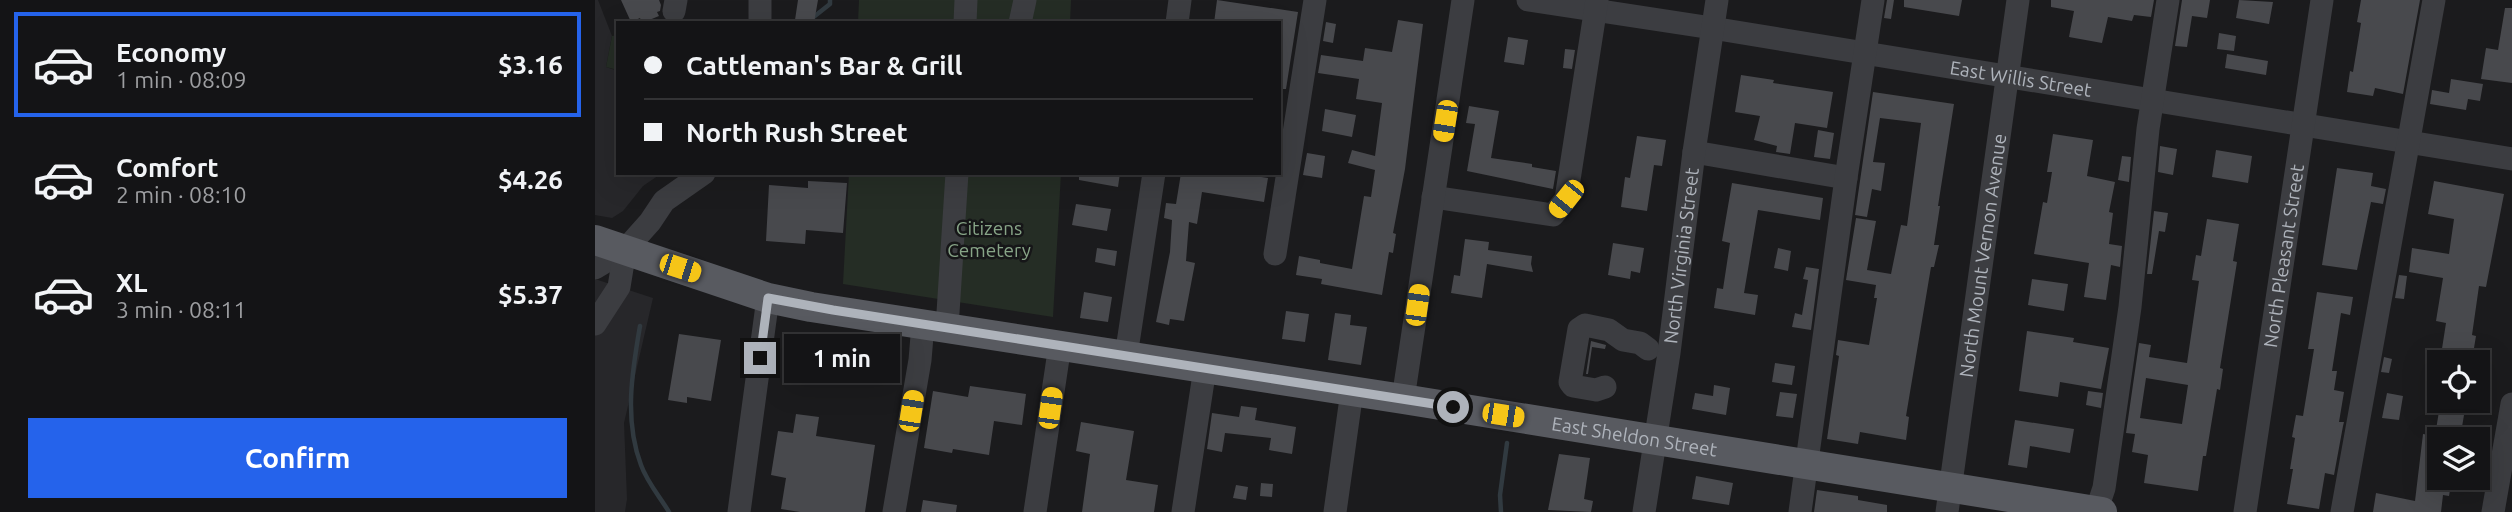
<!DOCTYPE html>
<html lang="en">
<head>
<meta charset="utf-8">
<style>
	:root { --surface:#141416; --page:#212123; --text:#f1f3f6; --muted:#9d9ea1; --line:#333335; --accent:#2563eb }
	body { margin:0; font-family:Ubuntu,sans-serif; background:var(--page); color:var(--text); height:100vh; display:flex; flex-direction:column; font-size:26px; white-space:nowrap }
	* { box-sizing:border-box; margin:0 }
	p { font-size:23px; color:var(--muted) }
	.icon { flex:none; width:38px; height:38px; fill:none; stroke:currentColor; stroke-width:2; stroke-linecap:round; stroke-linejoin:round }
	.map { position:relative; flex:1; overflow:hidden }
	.drawer { display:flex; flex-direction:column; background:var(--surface); width:595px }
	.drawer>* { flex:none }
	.banner { position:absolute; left:21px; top:21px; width:665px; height:154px; border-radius:0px; box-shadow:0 7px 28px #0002,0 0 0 2px var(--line); display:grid; align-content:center; height:154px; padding:0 28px; background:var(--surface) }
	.controls { position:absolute; left:1832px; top:350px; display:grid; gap:14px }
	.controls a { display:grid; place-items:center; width:63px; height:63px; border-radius:0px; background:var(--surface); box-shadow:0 7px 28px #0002,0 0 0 2px var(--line); font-size:35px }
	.end { position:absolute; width:32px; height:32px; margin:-16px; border:9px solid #aeb3bb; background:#111; box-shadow:0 0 0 4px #111 }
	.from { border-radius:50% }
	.bubble { position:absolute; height:49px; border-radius:0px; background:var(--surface); box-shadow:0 7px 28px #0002,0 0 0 2px var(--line); font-size:23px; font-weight:700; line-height:49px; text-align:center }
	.car { position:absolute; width:21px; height:42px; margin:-21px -10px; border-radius:9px; box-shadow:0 0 5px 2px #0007; background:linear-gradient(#f5c518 24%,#345 0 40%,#f5c518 0 76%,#345 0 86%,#f5c518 0) }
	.banner b { display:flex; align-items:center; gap:24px; height:66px; font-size:26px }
	.banner b+b { border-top:2px solid var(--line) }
	.banner i { width:18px; height:18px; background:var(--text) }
	ul { padding:12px 0 0; list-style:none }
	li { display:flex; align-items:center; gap:21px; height:105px; margin:0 14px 10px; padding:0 14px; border:4px solid transparent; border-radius:0px }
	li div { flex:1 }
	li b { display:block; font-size:26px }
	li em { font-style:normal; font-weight:700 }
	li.current { border-color:var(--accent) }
	li>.icon { width:63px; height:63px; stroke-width:1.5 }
	.primary-button { display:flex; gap:14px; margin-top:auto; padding:14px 28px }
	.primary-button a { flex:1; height:80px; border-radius:0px; background:var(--accent); color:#fff; font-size:28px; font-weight:700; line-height:80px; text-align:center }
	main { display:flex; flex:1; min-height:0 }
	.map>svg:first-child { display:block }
	.built { fill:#27272a }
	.green { fill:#252d25 }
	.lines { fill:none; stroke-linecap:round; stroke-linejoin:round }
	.stream { stroke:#313a40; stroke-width:4.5 }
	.building { fill:#48494d; fill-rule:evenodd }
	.minor { stroke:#3c3d41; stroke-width:23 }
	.major { stroke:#585a60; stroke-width:30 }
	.route { stroke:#aeb3bb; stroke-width:9 }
	.labels { text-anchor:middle; stroke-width:5; stroke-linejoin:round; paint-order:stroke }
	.street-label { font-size:19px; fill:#aeb3bb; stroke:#161618 }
	.park-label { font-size:19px; fill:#87a487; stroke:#161618 }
</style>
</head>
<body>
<main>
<section class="drawer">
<ul>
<li class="current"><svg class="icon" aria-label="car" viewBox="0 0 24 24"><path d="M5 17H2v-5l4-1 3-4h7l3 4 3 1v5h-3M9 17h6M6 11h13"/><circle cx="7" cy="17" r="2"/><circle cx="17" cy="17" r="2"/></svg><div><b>Economy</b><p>1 min · 08:09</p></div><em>$3.16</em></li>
<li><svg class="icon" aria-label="car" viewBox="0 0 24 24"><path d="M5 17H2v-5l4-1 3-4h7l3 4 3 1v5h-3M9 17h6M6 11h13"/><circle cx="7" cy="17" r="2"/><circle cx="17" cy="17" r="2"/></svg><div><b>Comfort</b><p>2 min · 08:10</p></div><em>$4.26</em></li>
<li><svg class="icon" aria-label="car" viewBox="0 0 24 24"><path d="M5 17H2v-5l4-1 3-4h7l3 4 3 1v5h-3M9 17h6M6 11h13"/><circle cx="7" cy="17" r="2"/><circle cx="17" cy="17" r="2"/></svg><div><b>XL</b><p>3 min · 08:11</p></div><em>$5.37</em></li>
</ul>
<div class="primary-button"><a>Confirm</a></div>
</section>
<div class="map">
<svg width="1917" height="512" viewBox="0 0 1917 512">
	<rect width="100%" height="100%" fill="#1b1b1d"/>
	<path class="built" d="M0,0H3L17,36L11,67L23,71V173H67L48,186L28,211L17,218L0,215Z
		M0,279L58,298L29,423L32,499L30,512H0Z"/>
	<path class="green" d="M264,0H476L475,23H263Z
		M23,35V70L11,67L17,36Z
		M254,173H466L458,317L248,284Z"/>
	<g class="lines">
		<path class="stream" d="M211,23L235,4V0
			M45,326C37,372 29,420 46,465C52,482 65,497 74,512
			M906,512L905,495L912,443"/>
	</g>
	<path class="building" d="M26,0H64L66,5L65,11L62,12L64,16L47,23L45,18L36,22Z
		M203,0H223L219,23L200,20Z
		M622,0L703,12L691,89H684V23H619Z
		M1292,0H1299L1296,19L1289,18Z
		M1309,0H1367L1364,16L1309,7Z
		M1456,0H1559L1556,17L1539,15L1537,21L1513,17L1507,43L1474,37L1479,11L1456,7Z
		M1587,0H1615L1612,18L1597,16L1592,47L1580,46Z
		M1644,0L1678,2L1674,24L1641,18Z
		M1766,0H1825L1808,94L1780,88L1778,96L1752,92L1755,71L1758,72L1766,23L1762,22Z
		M1910,8H1917V83L1886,79L1891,48L1903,50Z
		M803,20L828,24L810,169L798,233L801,234L798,253L794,252L787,295L726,284L727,279L701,275L704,256L725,260V263L757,269L769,196L776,197L780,170L753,163L757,150L780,156L787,103L761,99L764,79L723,73L726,55L768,61L770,48L797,52Z
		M731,22L741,24L738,43L728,41Z
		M1624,33L1641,36L1639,51L1622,49Z
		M913,37L933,40L929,65L909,62Z
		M970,49L980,50L977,69L968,68Z
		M1632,54L1673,61L1671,75L1630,68Z
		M1146,75L1179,80L1178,83L1238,92L1232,128L1200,123L1195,154L1181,152L1182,146L1159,140L1165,116L1140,112Z
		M1856,79L1888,84L1885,101L1873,99L1871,110L1835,104L1837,90L1854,93Z
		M1278,92L1359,104L1343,206H1345L1339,245H1344L1339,267H1336L1311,416L1314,417L1311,440L1265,432L1263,444L1232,439L1244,356L1241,355L1243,340L1274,345L1282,298H1279L1281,285L1251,280L1261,218L1281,221L1272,270L1296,274L1306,225L1312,226L1326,123L1285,118L1278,162L1290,163L1286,191L1277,189L1272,217L1260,215Z
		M874,106L904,111L896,158L937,164V167L961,171L958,189L872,171L880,124L871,123Z
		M730,109L761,115L757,137L727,131Z
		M1223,130L1239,133L1235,159L1219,157Z
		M1458,134L1498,140L1492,176L1520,182L1514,212L1518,213L1514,244L1527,246L1525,267L1516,265L1511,300L1489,297L1494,263L1439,254L1448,202L1452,203L1457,172H1452Z
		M1042,136L1071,140L1067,166L1059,165L1052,211L1026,207L1030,177L1035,178Z
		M1565,146L1582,149L1578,175L1563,172Z
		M1621,150L1657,156L1653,183L1617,177Z
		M712,153L730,156L727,178L708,175Z
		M1527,156L1536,157L1534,182L1523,180Z
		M1742,168L1778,173L1776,186L1791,189L1788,204L1776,202L1762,270L1727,265Z
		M484,173H525L523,187L484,180Z
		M586,173H640L673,178L669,202L607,192L602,224L594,222L591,261L600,263L589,321L575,319L574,325L561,322L575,252L577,220L569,218L571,203L581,204Z
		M213,181L252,183L248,233L211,230L210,244L171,241L174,185L213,188Z
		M1839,181L1909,194L1891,287L1884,286L1877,335L1881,336L1877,360L1846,355L1851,323L1841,321L1848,278L1814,272L1817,248L1854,254L1859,219L1833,214Z
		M1137,183L1228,198L1225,220L1163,210L1149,293L1163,295L1160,315L1119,308L1122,288L1128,289L1135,243L1127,241Z
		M481,204L516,209L512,231L477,225Z
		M1559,211L1573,213L1570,232L1564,231L1557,274H1552Z
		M1612,219L1644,224L1638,261L1642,262L1625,368L1628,369L1625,390L1622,389L1611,456H1608L1603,491L1549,483L1553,455L1537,452L1540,434L1531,433L1544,343L1556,345L1554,357L1592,363L1604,281L1597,280L1601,255L1606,256ZM1551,378L1593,385L1587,424L1545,418Z
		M870,239L894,242L893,250L937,256L936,264L938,272L892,264L887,298L856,293L859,275L865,276Z
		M1018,243L1049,248L1045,273L1036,271L1035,279L1013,275Z
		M502,248L522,251L520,266L500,262Z
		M1183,248L1196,251L1193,271L1179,268Z
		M1211,267L1224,269L1216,330L1197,327L1200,313L1207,315L1213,280L1208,279Z
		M1804,275L1812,276L1809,299L1800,298Z
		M1437,279L1473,284L1469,311L1433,305Z
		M489,292L517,297L513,322L485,318Z
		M1722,292L1758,297L1755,315L1746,313L1737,371H1742L1739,390L1749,392L1744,422H1749L1748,426L1739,475L1730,473L1724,509L1692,504L1698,469H1695L1700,438L1697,437L1701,415L1708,416L1719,349H1713Z
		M691,311L714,314L710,342L687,339Z
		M740,313L756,315L755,325L772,327L766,365L733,360Z
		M1432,331L1479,338L1478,342L1514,348L1506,389L1465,382L1463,397L1424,391Z
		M84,334L126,340L116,401L92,397V403L73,400Z
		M996,341L1011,345L1010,349L997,347L993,374H991Z
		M1789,357L1797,359L1794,373L1786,372Z
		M1180,363L1200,366L1197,385L1177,382Z
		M1119,385L1135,388L1131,415L1097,409L1100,393L1118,396Z
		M375,386L431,394L427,425L399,421L394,455L358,449L357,453L329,448L338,391L373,397Z
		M1493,391L1508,393L1506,408L1491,405Z
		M1185,392L1202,394L1198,418L1181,416Z
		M1792,393L1808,396L1804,420L1787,418Z
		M1845,405L1870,409L1865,439H1844V478H1857L1854,496L1848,495L1846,512H1778L1781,493L1820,501L1828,434L1840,436Z
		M646,406L662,408L660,420L701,427L697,454L674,450L676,438L630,433L627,452L612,449L617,413L644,417Z
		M201,414L224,417L221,436L280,445L270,512H205L186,509L191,478L176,475L183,431L198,433Z
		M1420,420L1479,429L1475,453L1435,446L1432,468L1413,465Z
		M486,422L539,431L531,480L563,485L559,512H487L495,454L481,451Z
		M964,454L995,458L989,499L998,501L996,512L953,510Z
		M1101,476L1138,483L1134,505L1097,499Z
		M666,483L678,484L677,497L665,496Z
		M641,485L653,487L651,500L638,498Z
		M1222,490L1263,496V500L1292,505V512H1219Z
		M328,500L362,505L361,512H326Z"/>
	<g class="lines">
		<g class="minor">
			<path id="s1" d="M933,0L1117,28L1917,159"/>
			<path d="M79,11L81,0"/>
			<path d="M165,23V0"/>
			<path d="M370,23L371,0"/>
			<path d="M425,23L430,0"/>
			<path d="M582,23L585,0"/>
			<path d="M1099,152L1251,178"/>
			<path d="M838,197L958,215L971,199L1002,0"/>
			<path d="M680,254L720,0"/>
			<path d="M0,268L30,250L55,222L69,201L109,173"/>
			<path d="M0,324L24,287L30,250"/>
			<path d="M352,328L362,173"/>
			<path d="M531,356L559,173"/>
			<path d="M1010,387L1001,390L978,386L975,382L984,329L990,325L1014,330L1028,340L1045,343L1053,349"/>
			<path d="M808,399L868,0"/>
			<path d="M144,512L173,298"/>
			<path d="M299,512L325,360L328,324"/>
			<path d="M440,512L465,345"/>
			<path d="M588,512L610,368"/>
			<path d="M740,512L757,391"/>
			<path id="s2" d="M1049,512L1074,353L1099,152L1122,0"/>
			<path d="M1205,512L1251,178L1278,0"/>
			<path id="s3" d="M1352,512L1423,0"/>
			<path d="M1501,512L1509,488L1535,307L1553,129L1573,0"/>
			<path id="s4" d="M1650,512L1727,0"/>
			<path d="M1747,512L1839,0"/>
			<path d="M1898,512L1917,404"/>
		</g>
		<path class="major" id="s5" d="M0,240L173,298L216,307L808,399L1507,512"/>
	</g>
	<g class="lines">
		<path class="route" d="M165,358L173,298L238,310L858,407"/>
	</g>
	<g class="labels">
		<g class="street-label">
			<text dy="7" stroke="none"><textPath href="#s1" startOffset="499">East Willis Street</textPath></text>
			<text dy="7" stroke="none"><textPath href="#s2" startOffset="259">North Virginia Street</textPath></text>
			<text dy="7" stroke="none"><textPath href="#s3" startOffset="259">North Mount Vernon Avenue</textPath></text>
			<text dy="7" stroke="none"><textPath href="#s4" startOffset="259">North Pleasant Street</textPath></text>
			<text dy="7" stroke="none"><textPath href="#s5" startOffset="1060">East Sheldon Street</textPath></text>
		</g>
		<g class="park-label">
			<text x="394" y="235">Citizens<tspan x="394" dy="22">Cemetery</tspan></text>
		</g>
	</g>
</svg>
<div class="controls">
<a><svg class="icon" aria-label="locate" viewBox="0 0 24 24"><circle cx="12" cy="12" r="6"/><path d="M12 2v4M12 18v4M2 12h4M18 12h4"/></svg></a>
<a><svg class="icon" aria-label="layers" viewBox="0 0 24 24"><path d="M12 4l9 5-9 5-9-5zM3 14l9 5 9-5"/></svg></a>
</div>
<i class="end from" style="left:858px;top:407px"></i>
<i class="end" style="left:165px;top:358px"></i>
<div class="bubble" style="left:189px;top:334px;width:116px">1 min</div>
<i class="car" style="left:850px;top:121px;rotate:189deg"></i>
<i class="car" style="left:971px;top:199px;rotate:219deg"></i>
<i class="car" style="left:85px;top:268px;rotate:108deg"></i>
<i class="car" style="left:822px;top:305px;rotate:8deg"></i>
<i class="car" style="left:455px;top:408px;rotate:8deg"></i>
<i class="car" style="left:316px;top:411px;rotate:9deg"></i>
<i class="car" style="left:908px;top:415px;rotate:99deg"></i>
<div class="banner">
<b><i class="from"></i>Cattleman's Bar &amp; Grill</b>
<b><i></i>North Rush Street</b>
</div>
</div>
</main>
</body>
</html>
